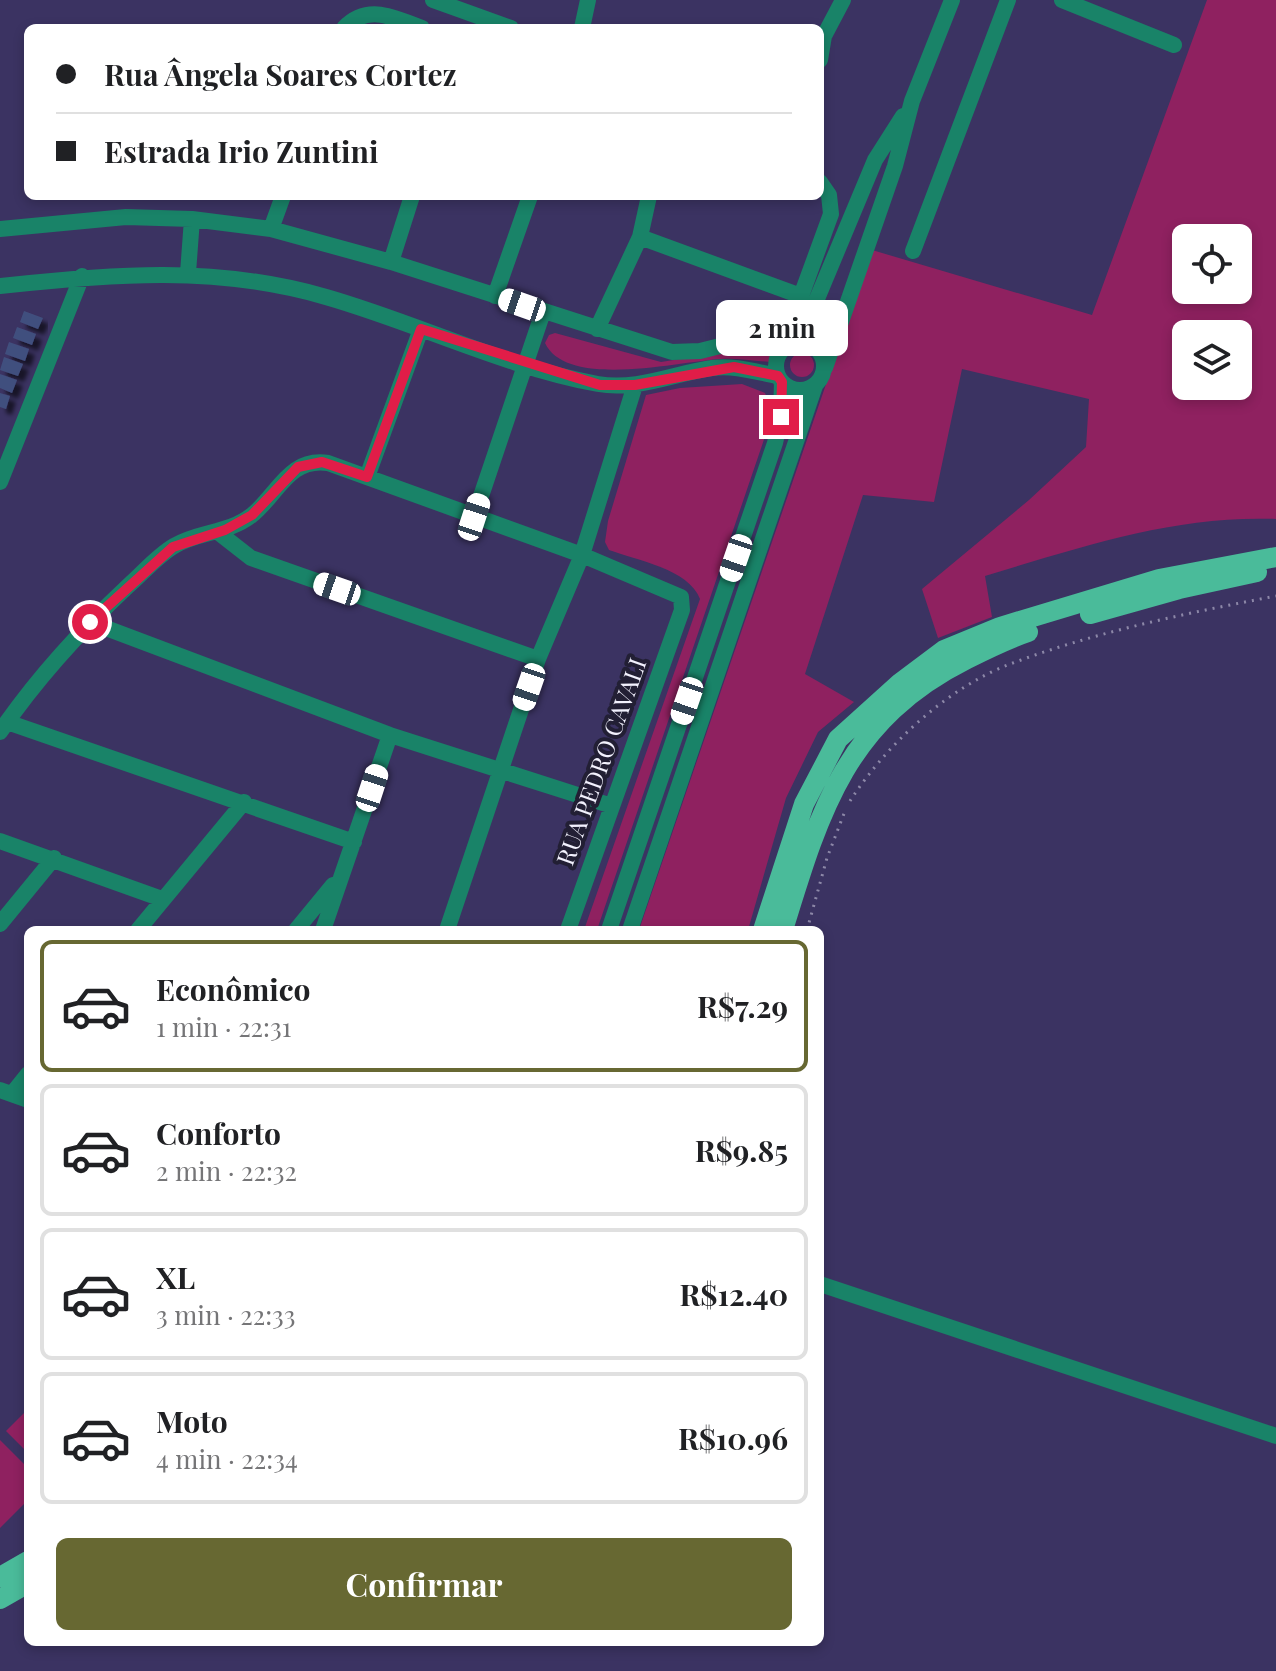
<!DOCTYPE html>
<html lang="pt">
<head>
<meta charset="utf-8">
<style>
	:root { --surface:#fff; --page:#f2f2f2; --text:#202124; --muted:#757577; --line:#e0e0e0; --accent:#676832 }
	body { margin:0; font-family:"Playfair Display",serif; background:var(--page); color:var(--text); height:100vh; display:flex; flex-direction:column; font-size:30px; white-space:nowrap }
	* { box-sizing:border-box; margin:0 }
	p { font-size:26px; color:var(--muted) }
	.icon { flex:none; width:44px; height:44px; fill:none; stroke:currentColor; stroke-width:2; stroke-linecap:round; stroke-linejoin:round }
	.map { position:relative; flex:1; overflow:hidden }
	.details { position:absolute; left:24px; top:926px; width:800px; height:720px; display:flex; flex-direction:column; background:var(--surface); border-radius:12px; box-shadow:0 4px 12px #0003 }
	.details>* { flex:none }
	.banner { position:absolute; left:24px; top:24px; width:800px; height:176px; border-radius:12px; box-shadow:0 4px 12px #0003; display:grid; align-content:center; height:176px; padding:0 32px; background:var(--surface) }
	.buttons { position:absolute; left:1172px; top:224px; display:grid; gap:16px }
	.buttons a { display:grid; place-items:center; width:80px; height:80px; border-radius:12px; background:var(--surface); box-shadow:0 4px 12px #0003; font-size:40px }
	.end { position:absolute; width:36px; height:36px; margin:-18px; border:10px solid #e11d48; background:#fff; box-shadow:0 0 0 4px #fff }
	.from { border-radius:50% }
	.bubble { position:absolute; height:56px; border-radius:12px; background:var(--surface); box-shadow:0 4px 12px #0003; font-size:26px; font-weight:700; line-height:56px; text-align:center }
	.car { position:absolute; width:24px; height:48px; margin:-24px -12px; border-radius:10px; box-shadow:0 0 6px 2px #0007; background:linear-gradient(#fff 24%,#345 0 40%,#fff 0 76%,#345 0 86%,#fff 0) }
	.banner b { display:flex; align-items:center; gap:28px; height:76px; font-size:30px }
	.banner b+b { border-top:2px solid var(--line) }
	.banner i { width:20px; height:20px; background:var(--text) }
	ul { padding:14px 0 0; list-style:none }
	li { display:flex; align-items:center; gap:24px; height:132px; margin:0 16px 12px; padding:0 16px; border:4px solid var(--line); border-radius:12px }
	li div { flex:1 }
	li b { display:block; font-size:30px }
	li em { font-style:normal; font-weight:700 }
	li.on { border-color:var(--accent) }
	li>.icon { width:72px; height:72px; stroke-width:1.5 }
	.action { display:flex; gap:16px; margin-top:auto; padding:16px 32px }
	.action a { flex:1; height:92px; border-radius:12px; background:var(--accent); color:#fff; font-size:32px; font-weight:700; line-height:92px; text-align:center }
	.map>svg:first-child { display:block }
	.green { fill:#8f2160; fill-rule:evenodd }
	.building { fill:#414f7e; filter:url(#shadow) }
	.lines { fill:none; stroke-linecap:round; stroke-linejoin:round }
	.path { stroke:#8d88a8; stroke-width:3; stroke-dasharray:2 6; stroke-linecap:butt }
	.minor { stroke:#198368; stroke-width:16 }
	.major { stroke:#4abb9a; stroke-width:20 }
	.route { stroke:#e11d48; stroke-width:10 }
	.labels { text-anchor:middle; stroke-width:8; stroke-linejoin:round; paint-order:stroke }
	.street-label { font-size:24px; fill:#f2f1fd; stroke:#221f34 }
</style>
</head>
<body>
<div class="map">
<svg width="1276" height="1671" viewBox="0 0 1276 1671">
	<defs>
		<filter id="shadow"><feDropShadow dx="6" dy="6" stdDeviation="2" flood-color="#0009"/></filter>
	</defs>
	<rect width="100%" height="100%" fill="#3b3362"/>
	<path class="green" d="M1207,0H1276V519C1175,515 1081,547 985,576L992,617L938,638L922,589L1029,500L1086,447L1089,399L962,369L934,502L863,495L805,674L854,702L818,732L786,798L748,930H639L872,250L1092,315ZM1186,238H1238V290H1186ZM1186,334H1238V386H1186Z
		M555,333L661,362L731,351L773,353L770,362C754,361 737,358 721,359C681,361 567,390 545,343L549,335Z
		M790 365a12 12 0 1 1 24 0a12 12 0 1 1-24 0Z
		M742,384L765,393L773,413L597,930H584L700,599C689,569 636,560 609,550L605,542L608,521L646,395L680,388Z
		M28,1409V1453L6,1431Z
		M0,1440L28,1468V1500L0,1528Z"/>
	<path class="building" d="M24,311L43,318L38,329L20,322Z
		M17,327L36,334L32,345L13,338Z
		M9,342L29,349L25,361L5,354Z
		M4,357L23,364L18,376L0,370Z
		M0,374L17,380L12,393L0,388Z
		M0,393L10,396L6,409L0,407Z"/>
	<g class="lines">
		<path class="path" d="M850,801C886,745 947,688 1010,664C1095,632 1187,613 1276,596
			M807,930L827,858L845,811"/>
		<path class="minor" d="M433,0L511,28
			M1062,0L1174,45
			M344,28C368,3 395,18 422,28
			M582,28L588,0
			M820,60L824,36L843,0
			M0,229L126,217L192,219L271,229L391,262L672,352L700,351L736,342L785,348
			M271,229L283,196
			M640,237L801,296
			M913,251L1008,0
			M391,262L412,196
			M188,273L192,219
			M0,286C111,274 217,265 326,297C417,323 505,367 598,384C637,391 675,373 712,368C735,365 756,372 778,376
			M495,296L530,196
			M597,329L640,237L649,196
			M776 366a24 24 0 1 1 48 0a24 24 0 1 1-48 0Z
			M792,342L801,296L831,214L829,195L820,182
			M799,342L875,160L903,116
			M825,368L895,166L912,101L952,0
			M367,477L421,329
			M0,482L82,276
			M474,517L543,312
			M219,533L251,558L538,659
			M90,622L390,735L612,806
			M7,722L354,842
			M0,732C37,678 80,631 128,586C143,573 157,556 174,546C199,531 228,534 252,515C278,494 289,457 328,463L582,555L681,597L682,610L568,930
			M0,841L162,899
			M0,924L54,858
			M138,930L244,802
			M296,930L333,885
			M323,930L390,735
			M447,930L538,659L582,555L635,385
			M609,930L775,443L781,417L782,382
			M630,930L815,386
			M0,1090L28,1100
			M12,1094L28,1074
			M820,1284L1276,1436"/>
		<path class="major" d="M1090,614L1179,589L1257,572
			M763,930L804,804L838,739L900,683L944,650L1000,627L1159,579L1276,557
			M783,930C820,809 847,719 967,659C987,649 1007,639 1028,632
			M0,1577L28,1561
			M0,1599L28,1583"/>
	</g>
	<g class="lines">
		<path class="route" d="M90,622L173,547L225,530L252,515L298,467L322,462L367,477L421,329L600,385H635L734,367L778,376L782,382L781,417"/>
	</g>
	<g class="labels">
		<g class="street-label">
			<text transform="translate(602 762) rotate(-70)" y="8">RUA PEDRO CAVALI</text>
		</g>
	</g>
</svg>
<div class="buttons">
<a><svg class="icon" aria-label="locate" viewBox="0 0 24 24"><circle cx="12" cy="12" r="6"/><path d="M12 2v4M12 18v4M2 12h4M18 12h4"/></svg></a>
<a><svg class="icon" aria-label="layers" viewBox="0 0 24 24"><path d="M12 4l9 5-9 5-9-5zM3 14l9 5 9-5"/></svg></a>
</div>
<i class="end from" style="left:90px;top:622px"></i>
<i class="end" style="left:781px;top:417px"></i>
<div class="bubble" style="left:716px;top:300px;width:132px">2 min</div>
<i class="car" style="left:522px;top:305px;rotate:289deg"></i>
<i class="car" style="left:474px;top:517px;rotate:18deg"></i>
<i class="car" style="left:736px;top:558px;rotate:199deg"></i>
<i class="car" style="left:337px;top:589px;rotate:289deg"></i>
<i class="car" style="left:529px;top:687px;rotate:199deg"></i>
<i class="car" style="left:687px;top:701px;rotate:199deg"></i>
<i class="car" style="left:372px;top:788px;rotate:18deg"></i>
<div class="banner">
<b><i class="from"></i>Rua Ângela Soares Cortez</b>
<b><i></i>Estrada Irio Zuntini</b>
</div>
<section class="details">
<ul>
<li class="on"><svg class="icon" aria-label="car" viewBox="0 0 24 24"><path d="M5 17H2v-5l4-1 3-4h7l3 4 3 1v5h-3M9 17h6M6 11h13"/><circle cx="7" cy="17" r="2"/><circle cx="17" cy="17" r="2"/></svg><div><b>Econômico</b><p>1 min · 22:31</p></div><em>R$7.29</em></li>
<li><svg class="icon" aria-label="car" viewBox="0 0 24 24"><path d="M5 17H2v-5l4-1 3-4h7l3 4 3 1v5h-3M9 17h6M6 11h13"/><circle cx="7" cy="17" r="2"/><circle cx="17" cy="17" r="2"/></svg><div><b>Conforto</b><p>2 min · 22:32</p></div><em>R$9.85</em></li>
<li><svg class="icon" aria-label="car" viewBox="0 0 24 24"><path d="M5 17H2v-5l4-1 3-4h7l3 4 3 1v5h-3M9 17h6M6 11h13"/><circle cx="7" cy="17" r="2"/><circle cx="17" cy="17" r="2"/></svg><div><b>XL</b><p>3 min · 22:33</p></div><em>R$12.40</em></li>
<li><svg class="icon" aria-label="car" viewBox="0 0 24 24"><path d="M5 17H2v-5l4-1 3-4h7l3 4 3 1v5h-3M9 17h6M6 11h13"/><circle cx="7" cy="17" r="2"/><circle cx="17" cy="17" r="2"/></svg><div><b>Moto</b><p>4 min · 22:34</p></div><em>R$10.96</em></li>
</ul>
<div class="action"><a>Confirmar</a></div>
</section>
</div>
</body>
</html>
